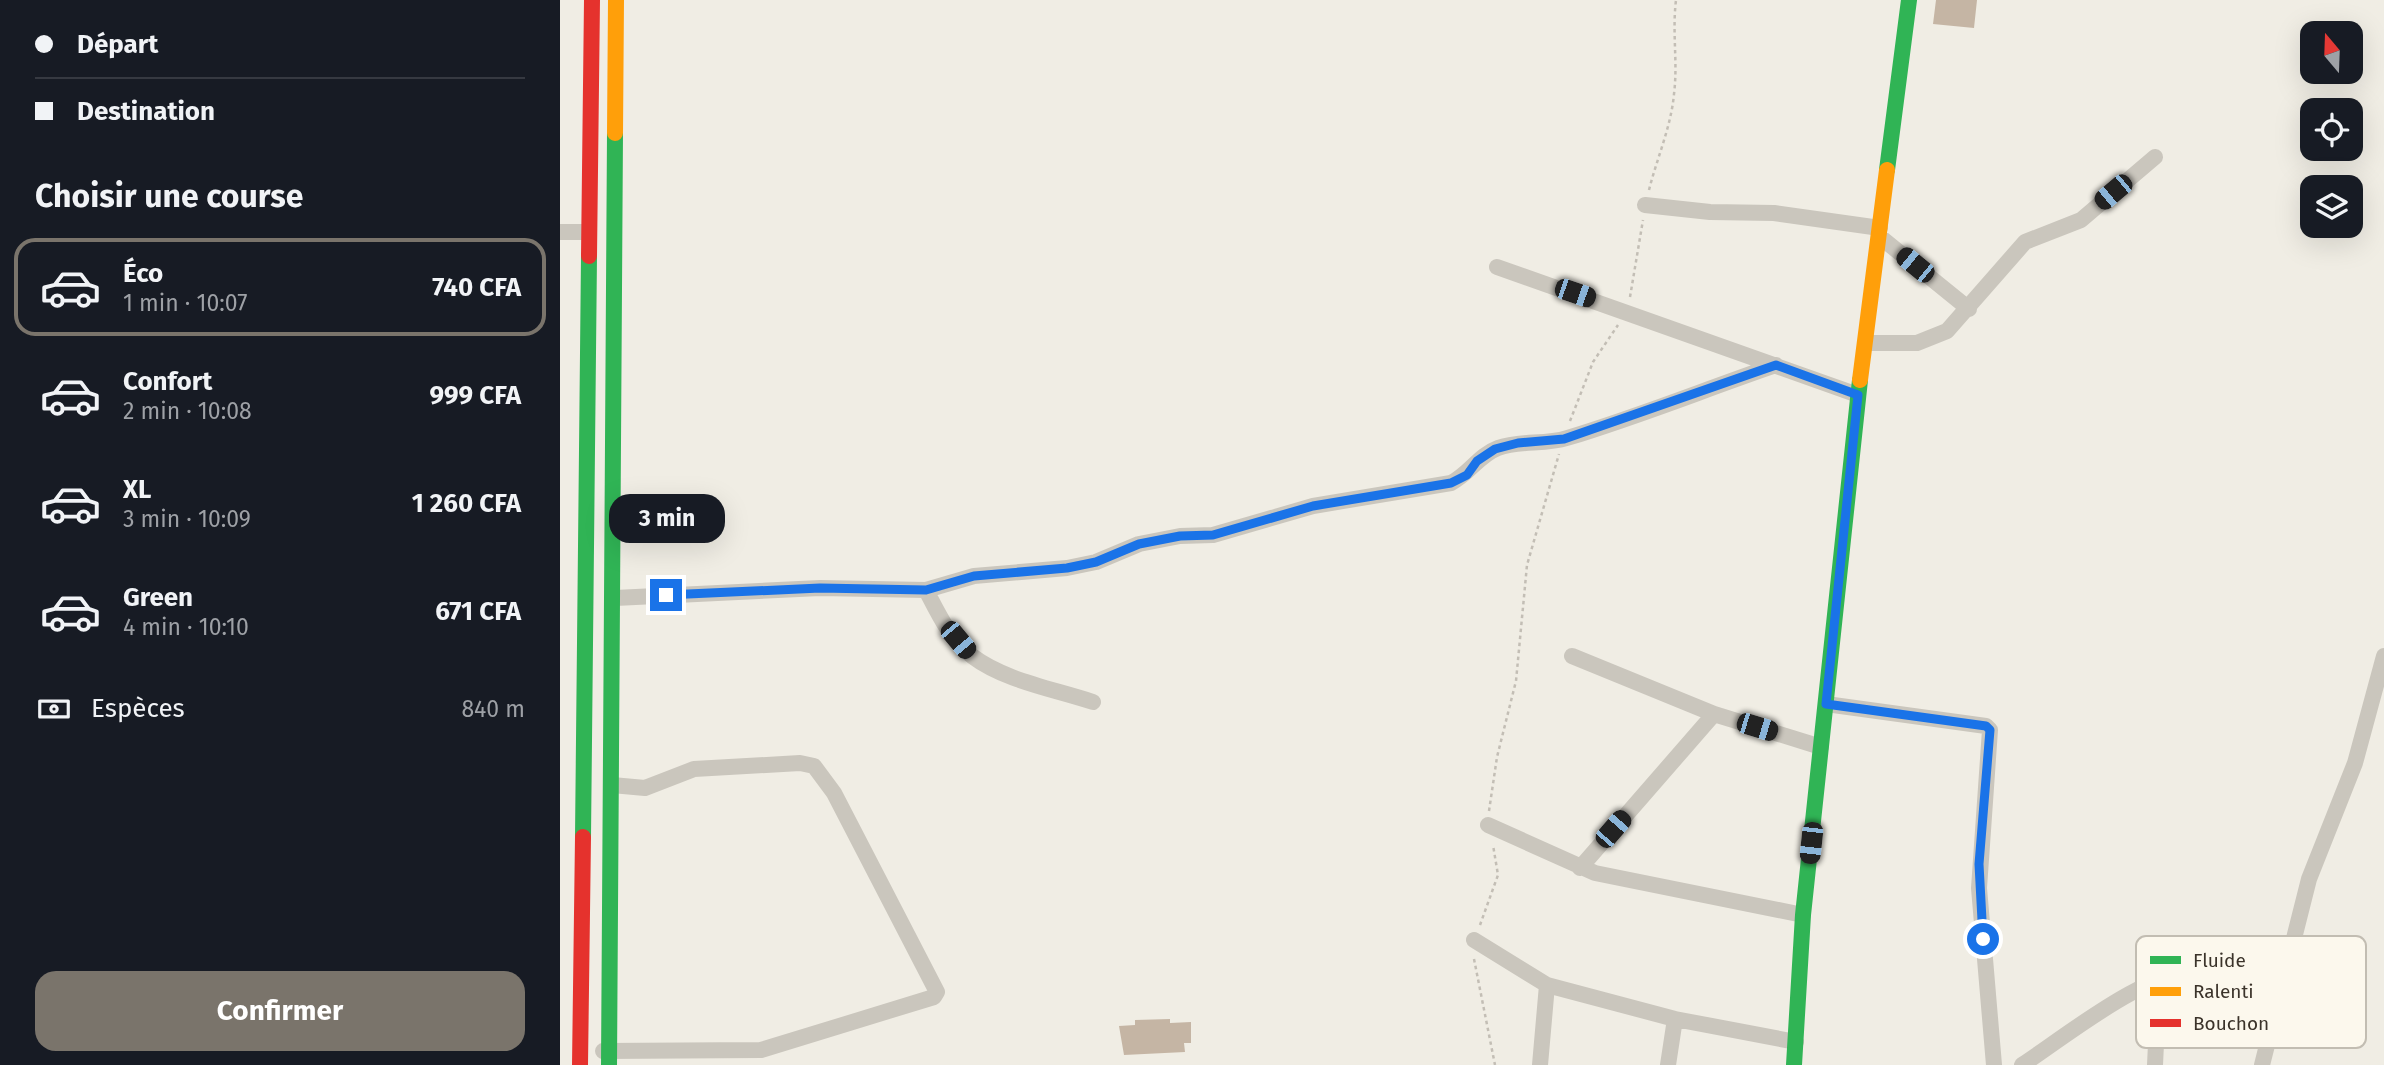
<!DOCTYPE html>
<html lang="fr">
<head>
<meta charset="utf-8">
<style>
	:root { --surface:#171b24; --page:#242831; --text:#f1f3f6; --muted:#9ea1a6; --line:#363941; --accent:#7a746b }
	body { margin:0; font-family:"Fira Sans",sans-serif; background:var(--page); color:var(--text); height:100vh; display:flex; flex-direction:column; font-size:26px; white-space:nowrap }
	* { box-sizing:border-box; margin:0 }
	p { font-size:23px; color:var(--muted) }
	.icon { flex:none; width:38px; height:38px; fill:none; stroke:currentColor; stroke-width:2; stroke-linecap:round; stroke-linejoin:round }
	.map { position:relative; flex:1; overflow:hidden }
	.panel { display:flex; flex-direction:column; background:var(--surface); width:560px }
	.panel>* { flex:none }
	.banner { display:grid; align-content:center; height:154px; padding:0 35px; background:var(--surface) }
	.needle { width:46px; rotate:341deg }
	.buttons { position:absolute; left:1740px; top:21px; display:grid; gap:14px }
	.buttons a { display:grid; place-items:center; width:63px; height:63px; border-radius:14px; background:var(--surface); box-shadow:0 7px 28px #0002; font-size:35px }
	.end { position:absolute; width:32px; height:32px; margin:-16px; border:9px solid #1a73e8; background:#fff; box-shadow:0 0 0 4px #fff }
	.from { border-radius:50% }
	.bubble { position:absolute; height:49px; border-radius:21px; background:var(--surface); box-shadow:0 7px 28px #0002; font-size:23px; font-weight:700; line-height:49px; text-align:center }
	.car { position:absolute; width:21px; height:42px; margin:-21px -10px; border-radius:9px; box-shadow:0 0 5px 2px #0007; background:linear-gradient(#222 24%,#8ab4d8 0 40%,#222 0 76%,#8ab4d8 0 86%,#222 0) }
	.banner b { display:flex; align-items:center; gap:24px; height:66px; font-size:26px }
	.banner b+b { border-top:2px solid var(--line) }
	.banner i { width:18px; height:18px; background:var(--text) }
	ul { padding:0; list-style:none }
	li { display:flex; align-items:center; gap:21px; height:98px; margin:0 14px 10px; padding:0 21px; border:4px solid transparent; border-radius:21px }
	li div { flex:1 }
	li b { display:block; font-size:26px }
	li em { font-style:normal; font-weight:700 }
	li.selected { border-color:var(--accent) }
	li>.icon { width:63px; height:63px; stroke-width:1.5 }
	h2 { padding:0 35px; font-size:32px; line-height:84px }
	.pay { display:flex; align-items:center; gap:18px; height:77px; padding:0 35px; font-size:26px }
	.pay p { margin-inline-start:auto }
	.button { display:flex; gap:14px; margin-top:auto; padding:14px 35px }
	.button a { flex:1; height:80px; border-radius:21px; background:var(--accent); color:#fff; font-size:28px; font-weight:700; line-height:80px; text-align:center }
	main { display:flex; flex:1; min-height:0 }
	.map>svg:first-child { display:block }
	.building { fill:#c5b5a4 }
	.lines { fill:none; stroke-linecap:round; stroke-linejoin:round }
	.path { stroke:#c3beb5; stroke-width:2.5; stroke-dasharray:3.5 3.5; stroke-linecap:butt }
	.street { stroke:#cac6bd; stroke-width:16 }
	.fast { stroke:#30b455; stroke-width:16 }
	.slow { stroke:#ff9f0a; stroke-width:16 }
	.jam { stroke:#e5322d; stroke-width:16 }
	.route { stroke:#1a73e8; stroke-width:9 }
	.key { fill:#fcf8ed; stroke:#c2bdb2; stroke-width:2 }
	.key-label { font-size:19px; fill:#3b332a }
</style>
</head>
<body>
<main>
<section class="panel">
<div class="banner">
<b><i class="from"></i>Départ</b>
<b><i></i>Destination</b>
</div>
<h2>Choisir une course</h2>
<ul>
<li class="selected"><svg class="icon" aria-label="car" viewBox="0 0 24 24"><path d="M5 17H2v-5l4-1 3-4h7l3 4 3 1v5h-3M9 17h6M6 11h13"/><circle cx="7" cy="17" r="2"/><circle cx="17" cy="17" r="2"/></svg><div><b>Éco</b><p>1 min · 10:07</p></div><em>740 CFA</em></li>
<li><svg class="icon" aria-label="car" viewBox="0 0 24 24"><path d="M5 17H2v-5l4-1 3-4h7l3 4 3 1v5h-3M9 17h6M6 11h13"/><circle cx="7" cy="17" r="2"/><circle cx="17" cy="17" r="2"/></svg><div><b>Confort</b><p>2 min · 10:08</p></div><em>999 CFA</em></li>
<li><svg class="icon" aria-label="car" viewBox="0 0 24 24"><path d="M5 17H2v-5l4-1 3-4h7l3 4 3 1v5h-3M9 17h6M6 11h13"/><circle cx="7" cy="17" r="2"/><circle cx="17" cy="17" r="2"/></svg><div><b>XL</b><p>3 min · 10:09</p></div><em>1 260 CFA</em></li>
<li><svg class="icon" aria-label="car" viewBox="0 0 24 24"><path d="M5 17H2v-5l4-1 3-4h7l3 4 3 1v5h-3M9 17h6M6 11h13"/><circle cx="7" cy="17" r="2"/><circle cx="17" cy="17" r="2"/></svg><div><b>Green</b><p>4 min · 10:10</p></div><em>671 CFA</em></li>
</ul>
<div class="pay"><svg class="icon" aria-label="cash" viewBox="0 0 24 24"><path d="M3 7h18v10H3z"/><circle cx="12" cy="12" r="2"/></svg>Espèces<p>840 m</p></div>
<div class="button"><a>Confirmer</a></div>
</section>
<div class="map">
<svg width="1824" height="1065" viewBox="0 0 1824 1065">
	<rect width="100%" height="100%" fill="#f0ede4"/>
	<path class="building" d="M1376,0H1417L1414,28L1373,24Z
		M610,1019V1023L631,1022V1043H624L625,1052L564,1055L559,1026L575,1025V1020Z"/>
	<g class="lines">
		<path class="path" d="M1089,190C1097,158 1111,127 1114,94C1118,62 1112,33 1116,0
			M1070,297L1083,220
			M1010,421L1033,362L1058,325
			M929,811L937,757L956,681L967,565L999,454
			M920,925L938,875L933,845
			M914,959L935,1065"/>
		<path class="street" d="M1085,205L1150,212L1214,213L1320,228
			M0,232H27
			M1319,236L1409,309
			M937,267L1298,395
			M1306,343H1357L1387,331L1465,242L1521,220L1595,157
			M366,590L414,576L507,568L536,562L579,544L620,536L653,535L753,506L891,483C909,474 919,455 938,448C960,440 985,445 1007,438C1077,417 1146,389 1216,365
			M55,598L260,588L366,590C378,613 391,641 412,656C445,681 494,689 533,702
			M1012,656L1154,714L1261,747
			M1266,704L1426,726L1430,730L1419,888L1434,1065
			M928,825L1035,873L1243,915
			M1020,868L1154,714
			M914,940L987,985
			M43,1051L201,1050L374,997L377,992L274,793L254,766L240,763L134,769L85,788L52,785
			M980,1065L987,985L1115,1019
			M1108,1065L1115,1019L1236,1042
			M1462,1065C1508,1035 1590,967 1644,971
			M1595,1065L1599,979
			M1702,1065L1749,879L1795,763L1824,656"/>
		<path class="fast" d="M1327,170L1349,0
			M23,837L29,256
			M49,1065L55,133
			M1234,1065L1243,915L1300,380"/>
		<path class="slow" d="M55,133L56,0
			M1300,380L1327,170"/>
		<path class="jam" d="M29,256L32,0
			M20,1065L23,837"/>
	</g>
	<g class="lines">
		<path class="route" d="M106,595L260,588L366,590L414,576L507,568L536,562L579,544L620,536L653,535L753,506L891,483L907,475L917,461L935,449L958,443L1004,439L1216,365L1298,395L1266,704L1426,726L1430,730L1419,864L1423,939"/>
	</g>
	<rect x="1576" y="936" width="230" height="112" rx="10" class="key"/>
	<rect x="1590" y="956" width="31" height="8" fill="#30b455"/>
	<rect x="1590" y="987" width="31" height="9" fill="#ff9f0a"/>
	<rect x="1590" y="1019" width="31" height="8" fill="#e5322d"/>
	<g class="key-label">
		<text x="1633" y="967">Fluide</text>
		<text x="1633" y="998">Ralenti</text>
		<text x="1633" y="1030">Bouchon</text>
	</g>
</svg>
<div class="buttons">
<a><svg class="needle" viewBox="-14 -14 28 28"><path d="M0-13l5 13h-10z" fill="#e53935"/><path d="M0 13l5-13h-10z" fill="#9ea1a6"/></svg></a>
<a><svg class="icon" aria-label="locate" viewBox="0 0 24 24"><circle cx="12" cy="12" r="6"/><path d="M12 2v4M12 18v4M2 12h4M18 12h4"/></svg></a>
<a><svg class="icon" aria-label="layers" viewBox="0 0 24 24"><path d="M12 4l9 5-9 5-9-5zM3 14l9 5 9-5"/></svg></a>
</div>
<i class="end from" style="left:1423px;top:939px"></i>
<i class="end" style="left:106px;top:595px"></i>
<div class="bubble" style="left:49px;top:494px;width:116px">3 min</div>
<i class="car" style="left:1553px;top:192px;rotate:230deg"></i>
<i class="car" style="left:1355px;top:265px;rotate:309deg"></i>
<i class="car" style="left:1015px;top:293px;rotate:109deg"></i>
<i class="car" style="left:398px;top:640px;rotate:140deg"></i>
<i class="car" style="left:1197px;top:727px;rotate:107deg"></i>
<i class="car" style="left:1053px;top:829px;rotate:41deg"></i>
<i class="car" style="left:1251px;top:843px;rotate:186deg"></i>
</div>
</main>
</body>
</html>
